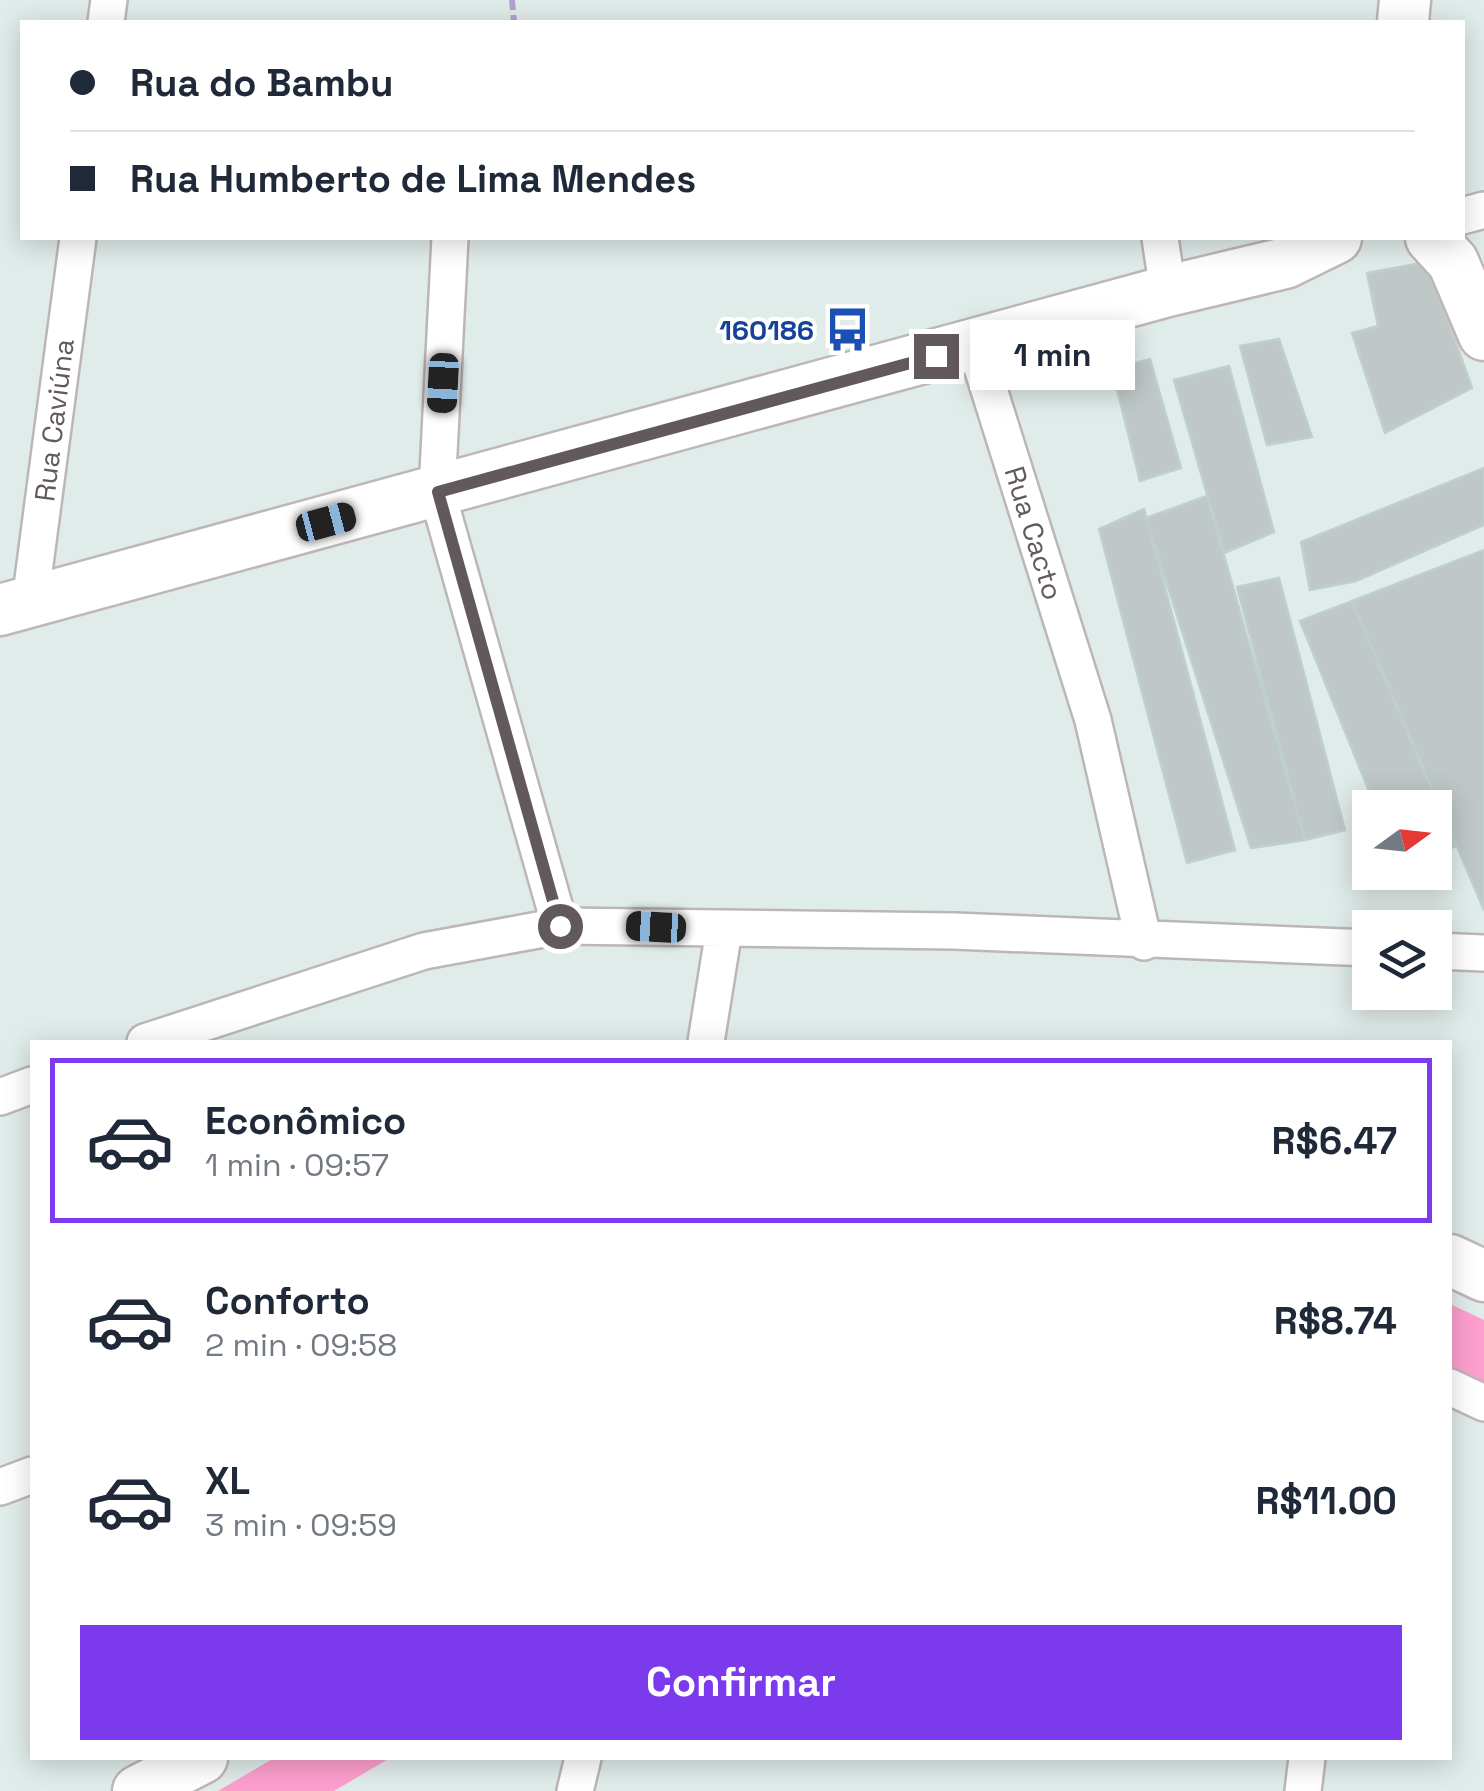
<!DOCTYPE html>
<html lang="pt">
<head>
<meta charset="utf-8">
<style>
	:root { --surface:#fff; --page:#f6f6f7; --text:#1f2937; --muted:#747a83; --line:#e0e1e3; --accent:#7c3aed }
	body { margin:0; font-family:"Space Grotesk",sans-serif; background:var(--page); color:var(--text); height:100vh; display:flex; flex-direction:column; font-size:38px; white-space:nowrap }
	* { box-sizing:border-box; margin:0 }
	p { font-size:32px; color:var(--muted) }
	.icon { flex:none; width:55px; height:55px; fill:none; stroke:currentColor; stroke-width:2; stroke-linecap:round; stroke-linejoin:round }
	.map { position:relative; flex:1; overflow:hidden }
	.panel { position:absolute; left:30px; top:1040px; width:1422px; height:720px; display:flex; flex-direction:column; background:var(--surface); border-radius:0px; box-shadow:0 5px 25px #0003 }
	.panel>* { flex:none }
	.guide { position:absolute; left:20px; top:20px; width:1445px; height:220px; border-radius:0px; box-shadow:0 5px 25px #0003; display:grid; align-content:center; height:220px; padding:0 50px; background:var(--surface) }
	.needle { width:65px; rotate:75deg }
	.fabs { position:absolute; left:1352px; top:790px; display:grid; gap:20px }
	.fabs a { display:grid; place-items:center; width:100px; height:100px; border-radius:0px; background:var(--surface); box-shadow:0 5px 25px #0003; font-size:50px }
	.end { position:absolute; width:45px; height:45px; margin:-22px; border:12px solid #61595c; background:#fff; box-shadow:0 0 0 5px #fff }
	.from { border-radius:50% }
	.bubble { position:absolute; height:70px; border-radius:0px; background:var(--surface); box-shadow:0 5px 25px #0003; font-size:32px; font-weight:700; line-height:70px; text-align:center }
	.car { position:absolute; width:30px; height:60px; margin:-30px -15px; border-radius:12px; box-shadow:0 0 8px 2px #0007; background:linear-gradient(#222 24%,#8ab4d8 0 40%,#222 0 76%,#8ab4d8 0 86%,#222 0) }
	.guide b { display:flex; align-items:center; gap:35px; height:95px; font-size:38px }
	.guide b+b { border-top:2px solid var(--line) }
	.guide i { width:25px; height:25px; background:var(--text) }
	ul { padding:18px 0 0; list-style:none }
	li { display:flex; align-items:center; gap:30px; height:165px; margin:0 20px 15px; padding:0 30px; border:5px solid transparent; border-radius:0px }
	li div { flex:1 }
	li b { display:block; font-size:38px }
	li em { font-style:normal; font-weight:700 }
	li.selected { border-color:var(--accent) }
	li>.icon { width:90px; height:90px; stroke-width:1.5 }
	.cta { display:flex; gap:20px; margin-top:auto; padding:20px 50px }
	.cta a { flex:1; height:115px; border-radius:0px; background:var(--accent); color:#fff; font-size:40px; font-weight:700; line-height:115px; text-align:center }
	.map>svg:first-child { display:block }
	.water { fill:#fd9fcd }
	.building { fill:#bfc8c7; stroke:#bfd0cc; stroke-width:2.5 }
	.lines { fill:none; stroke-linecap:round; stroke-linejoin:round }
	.street-casing { stroke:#bdb6b8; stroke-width:40 }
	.secondary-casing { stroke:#bfb6b9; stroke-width:55 }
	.path { stroke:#b1a0d5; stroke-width:6; stroke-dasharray:10 5; stroke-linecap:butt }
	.street { stroke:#fff; stroke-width:35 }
	.secondary { stroke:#fff; stroke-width:50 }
	.route { stroke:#61595c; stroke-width:12 }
	.labels { text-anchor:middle; stroke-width:8; stroke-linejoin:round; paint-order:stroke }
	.transit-label { font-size:28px; font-weight:bold; fill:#164399; stroke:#fff; text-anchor:end }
	.street-label { font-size:28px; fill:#61595c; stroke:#fff }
</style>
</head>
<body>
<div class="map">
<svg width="1484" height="1791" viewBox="0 0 1484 1791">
	<rect width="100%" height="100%" fill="#e0ecea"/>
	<path class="water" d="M1450,1304L1484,1320V1388L1450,1373Z
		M274,1758H390L334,1791H218Z"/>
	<path class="building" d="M1427,262L1472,388L1385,433L1352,333L1378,326L1367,273Z
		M1279,339L1312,437L1267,445L1240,346Z
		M1150,359L1181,468L1140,481L1112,369Z
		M1229,366L1274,532L1224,553L1174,380Z
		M1484,468V525L1356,581L1310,590L1301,542Z
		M1207,496L1305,840L1251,848L1146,518Z
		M1144,509L1235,850L1187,863L1099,529Z
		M1484,550V910L1352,601Z
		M1279,578L1345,830L1305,840L1237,587Z
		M1352,601L1456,846L1435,855V808H1376L1300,621Z"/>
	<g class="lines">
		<defs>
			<path id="street" d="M106,22L109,0
				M1462,216L1484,210
				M450,238L437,492L560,926
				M1160,238L1168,291
				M975,345L1093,720L1144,942
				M30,602L78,238
				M1435,951L1484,953
				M145,1042L424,951L560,926L954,931L1370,948
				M706,1042L724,930
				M0,1097L32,1085
				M1450,1387L1484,1403
				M0,1487L32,1475
				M575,1791L583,1758
				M1303,1791L1307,1758"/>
			<path id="secondary" d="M1403,22L1405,0
				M1431,238L1453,262L1484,335
				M0,610L1168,291L1285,263L1336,238
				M1450,1260L1484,1276
				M138,1791L202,1758"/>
		</defs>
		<use href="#street" class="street-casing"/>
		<use href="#secondary" class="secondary-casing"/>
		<path class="path" d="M512,0L514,22"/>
		<use href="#street" class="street"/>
		<use href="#secondary" class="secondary"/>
	</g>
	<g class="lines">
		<path class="route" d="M560,926L438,492L936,356"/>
	</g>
	<defs>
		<symbol id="bus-bare" viewBox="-9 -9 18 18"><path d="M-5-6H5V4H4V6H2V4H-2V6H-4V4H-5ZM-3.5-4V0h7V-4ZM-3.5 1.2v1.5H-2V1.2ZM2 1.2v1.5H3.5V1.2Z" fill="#1a4fb4" stroke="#fff" stroke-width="2.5" paint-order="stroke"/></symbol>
	</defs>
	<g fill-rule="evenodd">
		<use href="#bus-bare" x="816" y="298" width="63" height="63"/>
	</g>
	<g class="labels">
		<g class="transit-label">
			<text x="814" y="340">160186</text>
		</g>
		<g class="street-label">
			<text transform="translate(54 420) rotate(-83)" y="10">Rua Caviúna</text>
			<text transform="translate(1034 533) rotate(73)" y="10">Rua Cacto</text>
		</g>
	</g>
</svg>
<div class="fabs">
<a><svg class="needle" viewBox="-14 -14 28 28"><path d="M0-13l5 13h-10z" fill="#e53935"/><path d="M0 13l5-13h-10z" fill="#747a83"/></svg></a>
<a><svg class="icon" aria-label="layers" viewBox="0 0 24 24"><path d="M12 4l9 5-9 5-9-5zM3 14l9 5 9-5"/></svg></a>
</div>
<i class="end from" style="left:560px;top:926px"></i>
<i class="end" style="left:936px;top:356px"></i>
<div class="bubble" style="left:970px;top:320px;width:165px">1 min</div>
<i class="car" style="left:443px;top:383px;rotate:183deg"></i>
<i class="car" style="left:326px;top:522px;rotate:75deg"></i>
<i class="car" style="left:656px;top:927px;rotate:273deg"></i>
<div class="guide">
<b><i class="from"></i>Rua do Bambu</b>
<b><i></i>Rua Humberto de Lima Mendes</b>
</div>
<section class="panel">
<ul>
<li class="selected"><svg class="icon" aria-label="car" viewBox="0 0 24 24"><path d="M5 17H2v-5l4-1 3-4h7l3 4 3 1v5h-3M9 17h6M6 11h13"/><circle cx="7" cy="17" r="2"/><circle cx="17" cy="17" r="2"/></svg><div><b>Econômico</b><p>1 min · 09:57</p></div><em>R$6.47</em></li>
<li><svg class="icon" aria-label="car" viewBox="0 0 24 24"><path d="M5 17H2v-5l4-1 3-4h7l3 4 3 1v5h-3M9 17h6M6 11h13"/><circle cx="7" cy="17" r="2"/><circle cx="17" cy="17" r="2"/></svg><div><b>Conforto</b><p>2 min · 09:58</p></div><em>R$8.74</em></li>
<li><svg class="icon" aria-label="car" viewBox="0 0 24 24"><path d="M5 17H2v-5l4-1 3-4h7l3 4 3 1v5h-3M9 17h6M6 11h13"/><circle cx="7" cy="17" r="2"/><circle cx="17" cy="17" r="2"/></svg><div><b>XL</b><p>3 min · 09:59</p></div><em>R$11.00</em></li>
</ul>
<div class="cta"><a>Confirmar</a></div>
</section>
</div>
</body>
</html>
